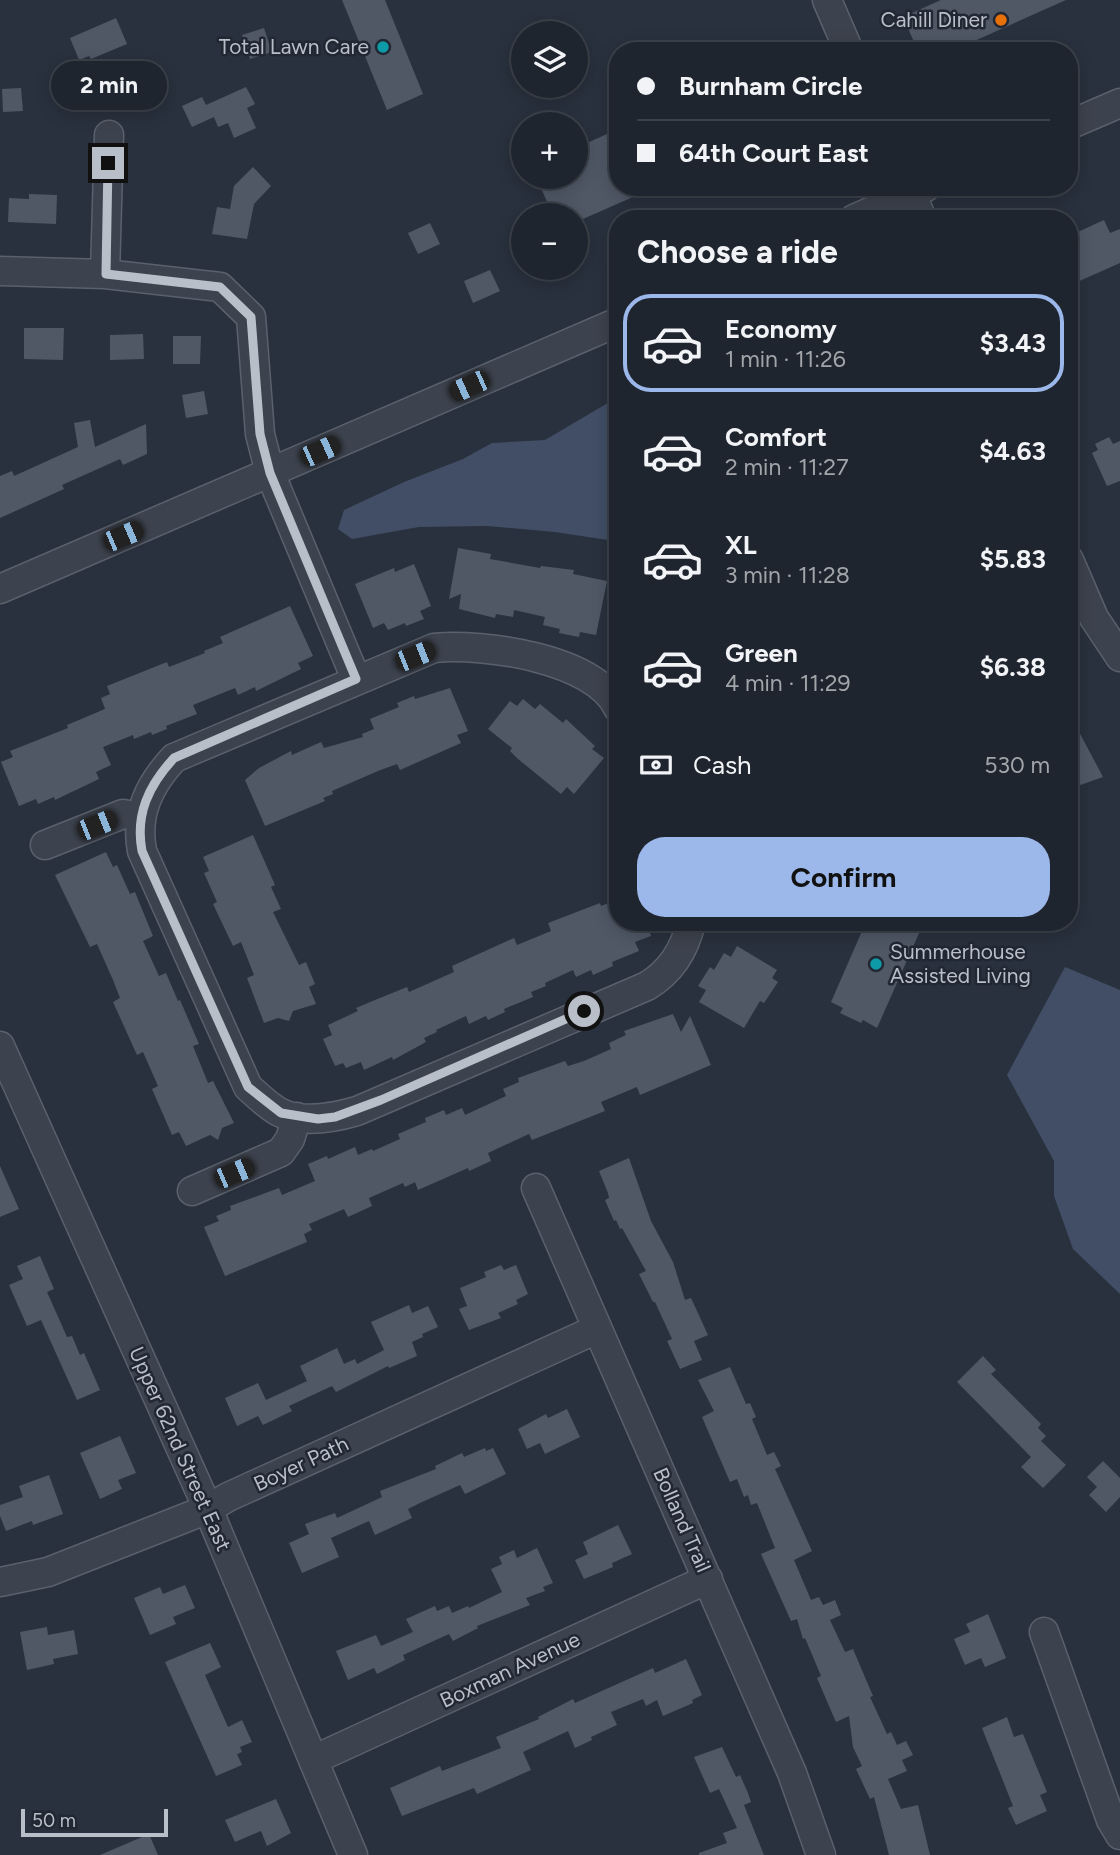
<!DOCTYPE html>
<html lang="en">
<head>
<meta charset="utf-8">
<style>
	:root { --surface:#1f252e; --page:#272d36; --text:#f1f3f6; --muted:#a1a5aa; --line:#3c424a; --accent:#9cb8eb }
	body { margin:0; font-family:Figtree,sans-serif; background:var(--page); color:var(--text); height:100vh; display:flex; flex-direction:column; font-size:26px; white-space:nowrap }
	* { box-sizing:border-box; margin:0 }
	p { font-size:23px; color:var(--muted) }
	.icon { flex:none; width:38px; height:38px; fill:none; stroke:currentColor; stroke-width:2; stroke-linecap:round; stroke-linejoin:round }
	.map { position:relative; flex:1; overflow:hidden }
	.details { position:absolute; left:609px; top:210px; width:469px; height:721px; display:flex; flex-direction:column; background:var(--surface); border-radius:28px; box-shadow:0 4px 18px #0003,0 0 0 2px var(--line) }
	.details>* { flex:none }
	.hud { position:absolute; left:609px; top:42px; width:469px; height:154px; border-radius:28px; box-shadow:0 4px 18px #0003,0 0 0 2px var(--line); display:grid; align-content:center; height:154px; padding:0 28px; background:var(--surface) }
	.controls { position:absolute; left:511px; top:21px; display:grid; gap:14px }
	.controls a { display:grid; place-items:center; width:77px; height:77px; border-radius:50%; background:var(--surface); box-shadow:0 4px 18px #0003,0 0 0 2px var(--line); font-size:35px }
	.scale { position:absolute; left:21px; bottom:18px; width:147px; box-sizing:border-box; padding-left:7px; border:4px solid #b9bfc9; border-top:0; font-size:19px; line-height:24px; white-space:nowrap; color:#b9bfc9; -webkit-text-stroke:5px #222833; paint-order:stroke }
	.end { position:absolute; width:32px; height:32px; margin:-16px; border:9px solid #b9bfc9; background:#111; box-shadow:0 0 0 4px #111 }
	.from { border-radius:50% }
	.bubble { position:absolute; height:49px; border-radius:24px; background:var(--surface); box-shadow:0 4px 18px #0003,0 0 0 2px var(--line); font-size:23px; font-weight:700; line-height:49px; text-align:center }
	.car { position:absolute; width:21px; height:42px; margin:-21px -10px; border-radius:9px; box-shadow:0 0 5px 2px #0007; background:linear-gradient(#222 24%,#8ab4d8 0 40%,#222 0 76%,#8ab4d8 0 86%,#222 0) }
	.hud b { display:flex; align-items:center; gap:24px; height:66px; font-size:26px }
	.hud b+b { border-top:2px solid var(--line) }
	.hud i { width:18px; height:18px; background:var(--text) }
	ul { padding:0; list-style:none }
	li { display:flex; align-items:center; gap:21px; height:98px; margin:0 14px 10px; padding:0 14px; border:4px solid transparent; border-radius:28px }
	li div { flex:1 }
	li b { display:block; font-size:26px }
	li em { font-style:normal; font-weight:700 }
	li.current { border-color:var(--accent) }
	li>.icon { width:63px; height:63px; stroke-width:1.5 }
	h2 { padding:0 28px; font-size:32px; line-height:84px }
	.pay { display:flex; align-items:center; gap:18px; height:77px; padding:0 28px; font-size:26px }
	.pay p { margin-inline-start:auto }
	.action { display:flex; gap:14px; margin-top:auto; padding:14px 28px }
	.action a { flex:1; height:80px; border-radius:28px; background:var(--accent); color:#111; font-size:28px; font-weight:700; line-height:80px; text-align:center }
	.map>svg:first-child { display:block }
	.water { fill:#414e65 }
	.building { fill:#505866 }
	.lines { fill:none; stroke-linecap:round; stroke-linejoin:round }
	.minor-casing { stroke:#5b616c; stroke-width:31 }
	.minor { stroke:#3d434e; stroke-width:28 }
	.route { stroke:#b9bfc9; stroke-width:9 }
	.food-dot { fill:#e8710a; stroke:#222833; stroke-width:2.5 }
	.culture-dot { fill:#0f9aa8; stroke:#222833; stroke-width:2.5 }
	.labels { text-anchor:middle; stroke-width:5; stroke-linejoin:round; paint-order:stroke }
	.poi-label { font-size:21px; fill:#b9bfc9; stroke:#222833; text-anchor:end }
	.street-label { font-size:21px; fill:#b9bfc9; stroke:#222833 }
</style>
</head>
<body>
<div class="map">
<svg width="1120" height="1855" viewBox="0 0 1120 1855">
	<rect width="100%" height="100%" fill="#29313e"/>
	<path class="water" d="M618,397V538L608,540L555,532L487,526L419,527L352,539L338,529L344,510L404,482L463,459L492,443L545,440Z
		M1065,967L1120,990V1294L1073,1249L1054,1196V1161L1007,1075Z"/>
	<path class="building" d="M342,0H385L423,94L387,110Z
		M941,0H1066L952,51H918L903,17Z
		M116,18L127,44L91,59L89,56L79,60L70,38Z
		M264,28L272,52L250,59L242,35Z
		M246,87L255,104L247,108L256,128L234,138L228,123L218,127L214,117L192,127L182,106L202,97L206,105Z
		M21,88L23,111L3,112L2,89Z
		M618,129V187H656L576,222V215H553L536,177H576V148Z
		M253,167L271,186L254,204L247,239L212,234L217,207L230,209L234,186Z
		M29,194L57,195L56,224L8,222L9,198L29,199Z
		M1104,220L1110,233L1120,229V263L1075,283L1069,270V236Z
		M430,223L440,244L418,254L408,233Z
		M490,270L500,291L473,303L464,281Z
		M24,328H64L63,360L24,359Z
		M143,334L144,359L110,360V335Z
		M173,336H201L200,364H173Z
		M204,391L208,414L186,418L182,395Z
		M90,420L95,447L146,424L147,454L123,465L120,459L62,485L64,489L0,518V476L12,471L14,476L78,447L74,423Z
		M1109,437L1113,444L1120,441V481L1107,486L1092,453L1098,450L1095,444Z
		M458,548L491,554L490,559L540,568L541,566L574,570L573,574L607,581L596,635L580,632L579,637L559,633L560,629L543,625L545,617L514,610L513,617L496,614L495,618L459,609L461,594L449,599Z
		M414,564L431,606L420,611L424,619L406,626L405,623L388,630L384,623L373,628L355,584L394,568L395,572Z
		M290,606L313,656L298,663L301,669L256,691L255,687L238,695L235,688L193,705L197,714L166,726L167,729L152,735L151,732L134,739L133,735L103,747L111,765L96,772L99,779L55,800L54,797L38,804L36,799L19,806L1,762L13,757L10,751L68,728L67,725L105,709L101,698L110,694L107,686L167,662L169,667L205,653L204,651L223,643L220,637Z
		M450,688L468,731L457,735L461,743L400,770L397,764L378,771L332,791L333,794L323,798L325,801L265,826L245,780L259,768L291,751L292,755L321,742L324,748L363,737L362,734L374,729L370,719L399,707L397,703L414,696L415,699Z
		M523,699L535,709L540,704L563,723L566,719L595,746L592,749L604,758L574,794L567,787L561,794L518,759L510,751L512,748L488,729L510,701L517,706Z
		M1069,713L1103,777L1069,789Z
		M253,835L275,885L271,887L281,909L273,912L299,965L306,962L315,984L309,987L316,1004L293,1011L289,1021L278,1018L264,1023L247,978L254,975L241,942L233,946L213,904L217,902L204,873L209,871L203,857Z
		M106,852L113,867L117,865L130,894L135,892L153,936L143,941L159,976L166,973L178,1001L180,1000L199,1044L193,1046L208,1083L213,1081L234,1123L222,1128L218,1140L210,1135L186,1146L179,1132L172,1135L152,1089L158,1086L143,1052L137,1055L113,1002L120,998L113,980L97,944L90,947L55,875Z
		M611,902L612,906L618,904V922H646L651,936L635,942L639,951L612,962L613,966L593,975L591,970L576,977L573,970L545,983L546,986L531,992L533,997L504,1009L505,1012L488,1020L486,1016L469,1024L466,1016L436,1030L437,1032L424,1038L426,1042L393,1060L392,1057L364,1070L361,1062L346,1068L343,1063L335,1066L323,1039L332,1035L328,1025L358,1011L356,1008L375,1000L407,987L409,992L454,972L452,966L514,938L517,945L551,931L548,923L600,903L601,906Z
		M866,922H924L877,1028L863,1020L861,1023L840,1013L843,1008L831,1002Z
		M737,946L777,970L772,978L778,982L764,1003L760,1001L744,1028L699,1002L706,990L698,986L710,967L714,970L724,953L731,957Z
		M673,1014L681,1032L690,1016L711,1065L640,1095L637,1087L601,1102L605,1111L532,1140L529,1134L488,1153L491,1161L469,1171L468,1168L418,1190L415,1182L405,1187L403,1183L369,1198L372,1206L348,1217L344,1209L309,1224L312,1230L304,1234L307,1242L225,1276L204,1227L219,1221L216,1216L231,1210L230,1206L279,1188L282,1195L315,1181L308,1164L327,1156L328,1159L355,1147L358,1155L372,1149L373,1151L400,1139L398,1134L426,1122L425,1118L444,1110L446,1115L462,1108L465,1115L506,1096L503,1089L519,1082L518,1078L565,1061L568,1066L584,1061L611,1049L609,1043L626,1035L624,1031Z
		M629,1158L651,1221L673,1262L685,1300L691,1298L708,1335L694,1341L702,1360L680,1369L667,1341L672,1339L655,1302H653L639,1274L646,1271L622,1228L620,1229L616,1220L614,1221L605,1200L609,1198L608,1193L599,1171Z
		M0,1166L19,1209L0,1217Z
		M40,1256L54,1289L47,1292L67,1337L72,1336L80,1355L84,1353L100,1390L77,1400L41,1320L27,1326L9,1285L23,1279L17,1266Z
		M501,1265L504,1270L516,1265L528,1294L516,1300L518,1304L498,1313L501,1318L469,1330L459,1309L467,1306L460,1288L486,1277L484,1272Z
		M409,1305L412,1313L428,1306L438,1327L422,1334L423,1337L412,1342L417,1356L389,1368L388,1366L336,1392L332,1386L289,1406L292,1411L263,1425L258,1416L237,1426L225,1398L258,1383L266,1400L307,1381L300,1366L337,1348L344,1364L355,1359L357,1364L384,1350L371,1322Z
		M983,1356L996,1370L991,1374L1041,1424L1038,1428L1046,1436L1041,1441L1066,1465L1043,1488L1021,1467L1031,1457L957,1382Z
		M730,1367L746,1404L750,1403L756,1417L752,1419L767,1455L774,1452L781,1466L775,1469L812,1551L794,1560L811,1600L819,1597L823,1605L835,1600L841,1615L830,1620L845,1652L853,1649L873,1696L870,1697L887,1734L891,1732L897,1745L906,1741L913,1755L902,1760L907,1771L888,1779L901,1809L918,1805L930,1855H889L874,1797L870,1799L856,1769L862,1766L853,1747L849,1716L836,1722L832,1713L817,1678L821,1676L805,1638L803,1639L797,1619L791,1621L761,1554L775,1548L757,1503L751,1505L748,1495L744,1497L737,1479L730,1482L702,1417L714,1411L698,1380Z
		M567,1409L580,1437L545,1454L540,1443L527,1449L518,1429L546,1414L548,1418Z
		M120,1436L136,1473L118,1480L122,1489L100,1499L80,1453Z
		M485,1448L486,1451L493,1448L506,1474L465,1494L460,1485L420,1503L408,1509L412,1518L375,1535L369,1521L331,1538L339,1557L302,1573L289,1543L309,1534L305,1524L335,1513L337,1518L382,1497L380,1491L436,1469L435,1466L462,1453L464,1457Z
		M1103,1461L1120,1478V1497L1106,1512L1089,1495L1097,1487L1087,1477Z
		M49,1475L63,1514L33,1525L32,1521L6,1531L0,1516V1505L23,1497L19,1486Z
		M618,1525L632,1554L612,1563L613,1567L584,1579L575,1560L588,1554L583,1542Z
		M537,1548L553,1583L543,1587L545,1591L526,1598L530,1605L477,1626L478,1628L453,1641L449,1634L403,1655L405,1660L377,1674L374,1668L348,1680L336,1651L376,1635L381,1646L413,1632L406,1619L435,1606L437,1611L449,1606L452,1613L468,1606L469,1608L502,1592L491,1569L502,1564L499,1557L514,1550L517,1558Z
		M185,1585L195,1608L173,1617L176,1624L150,1635L134,1598L160,1587L163,1594Z
		M988,1614L1006,1658L985,1667L981,1658L965,1665L954,1639L970,1632L966,1624Z
		M47,1627L48,1635L74,1630L78,1654L53,1659L54,1664L27,1670L20,1632Z
		M210,1643L221,1667L205,1675L228,1727L242,1720L252,1742L240,1747L242,1752L237,1754L242,1765L216,1776L165,1662Z
		M686,1659L702,1695L692,1700L693,1703L663,1716L657,1700L646,1706L643,1699L611,1712L617,1725L591,1737L592,1740L575,1748L568,1731L523,1752L531,1770L477,1794L474,1788L402,1816L390,1788L440,1766L442,1771L501,1748L496,1737L539,1719L538,1717L573,1699L575,1703L653,1668L655,1673Z
		M1007,1717L1014,1737L1023,1734L1047,1792L1040,1795L1047,1811L1016,1825L1008,1808L1013,1806L982,1728Z
		M722,1747L736,1777L740,1775L748,1793L751,1802L744,1805L764,1855H699V1853L727,1843L723,1833L737,1828L719,1789L710,1793L694,1757Z
		M276,1799L291,1833L267,1846L261,1831L235,1842L225,1820Z
		M149,1834L158,1855H100Z"/>
	<g class="lines">
		<defs>
			<path id="minor" d="M827,0L849,51
				M1069,125L1120,103
				M909,187L922,219
				M854,219L926,187
				M0,271L105,274L220,287L251,317L260,434L270,473L356,679
				M105,274L109,135
				M1069,560L1094,618L1120,657
				M0,589L618,322
				M618,708C595,658 483,643 434,648L174,758C149,785 135,814 142,851L248,1087C258,1096 268,1106 279,1112C302,1124 333,1118 357,1111L647,986C672,971 685,949 691,922
				M45,845L123,814L140,817
				M0,1046L208,1509L353,1855
				M536,1188L792,1773L821,1855
				M192,1191L281,1152L290,1139L297,1117
				M0,1582L48,1572L208,1509L228,1497L597,1329
				M1044,1632L1111,1820L1120,1835
				M313,1760L708,1579"/>
		</defs>
		<use href="#minor" class="minor-casing"/>
		<use href="#minor" class="minor"/>
	</g>
	<g class="lines">
		<path class="route" d="M108,163L106,274L220,287L251,317L260,434L270,473L356,679L174,758C149,785 135,814 142,851L248,1087L281,1113L318,1119L335,1117L381,1100L584,1011"/>
	</g>
	<circle class="food-dot" cx="1001" cy="20" r="7"/>
	<g class="culture-dot">
		<circle cx="383" cy="47" r="7"/>
		<circle cx="876" cy="964" r="7"/>
	</g>
	<g class="labels">
		<g class="poi-label">
			<text x="987" y="27">Cahill Diner</text>
			<text x="369" y="54">Total Lawn Care</text>
			<text x="890" y="959" text-anchor="start">Summerhouse<tspan x="890" dy="24">Assisted Living</tspan></text>
		</g>
		<g class="street-label">
			<text transform="translate(180 1449) rotate(66)" y="7">Upper 62nd Street East</text>
			<text transform="translate(301 1464) rotate(-25)" y="7">Boyer Path</text>
			<text transform="translate(682 1520) rotate(66)" y="7">Bolland Trail</text>
			<text transform="translate(510 1670) rotate(-25)" y="7">Boxman Avenue</text>
		</g>
	</g>
</svg>
<div class="controls">
<a><svg class="icon" aria-label="layers" viewBox="0 0 24 24"><path d="M12 4l9 5-9 5-9-5zM3 14l9 5 9-5"/></svg></a>
<a>+</a>
<a>−</a>
</div>
<div class="scale">50 m</div>
<i class="end from" style="left:584px;top:1011px"></i>
<i class="end" style="left:108px;top:163px"></i>
<div class="bubble" style="left:51px;top:61px;width:116px">2 min</div>
<i class="car" style="left:469px;top:386px;rotate:246deg"></i>
<i class="car" style="left:320px;top:451px;rotate:66deg"></i>
<i class="car" style="left:123px;top:536px;rotate:67deg"></i>
<i class="car" style="left:415px;top:656px;rotate:68deg"></i>
<i class="car" style="left:97px;top:825px;rotate:68deg"></i>
<i class="car" style="left:234px;top:1173px;rotate:67deg"></i>
<div class="hud">
<b><i class="from"></i>Burnham Circle</b>
<b><i></i>64th Court East</b>
</div>
<section class="details">
<h2>Choose a ride</h2>
<ul>
<li class="current"><svg class="icon" aria-label="car" viewBox="0 0 24 24"><path d="M5 17H2v-5l4-1 3-4h7l3 4 3 1v5h-3M9 17h6M6 11h13"/><circle cx="7" cy="17" r="2"/><circle cx="17" cy="17" r="2"/></svg><div><b>Economy</b><p>1 min · 11:26</p></div><em>$3.43</em></li>
<li><svg class="icon" aria-label="car" viewBox="0 0 24 24"><path d="M5 17H2v-5l4-1 3-4h7l3 4 3 1v5h-3M9 17h6M6 11h13"/><circle cx="7" cy="17" r="2"/><circle cx="17" cy="17" r="2"/></svg><div><b>Comfort</b><p>2 min · 11:27</p></div><em>$4.63</em></li>
<li><svg class="icon" aria-label="car" viewBox="0 0 24 24"><path d="M5 17H2v-5l4-1 3-4h7l3 4 3 1v5h-3M9 17h6M6 11h13"/><circle cx="7" cy="17" r="2"/><circle cx="17" cy="17" r="2"/></svg><div><b>XL</b><p>3 min · 11:28</p></div><em>$5.83</em></li>
<li><svg class="icon" aria-label="car" viewBox="0 0 24 24"><path d="M5 17H2v-5l4-1 3-4h7l3 4 3 1v5h-3M9 17h6M6 11h13"/><circle cx="7" cy="17" r="2"/><circle cx="17" cy="17" r="2"/></svg><div><b>Green</b><p>4 min · 11:29</p></div><em>$6.38</em></li>
</ul>
<div class="pay"><svg class="icon" aria-label="cash" viewBox="0 0 24 24"><path d="M3 7h18v10H3z"/><circle cx="12" cy="12" r="2"/></svg>Cash<p>530 m</p></div>
<div class="action"><a>Confirm</a></div>
</section>
</div>
</body>
</html>
